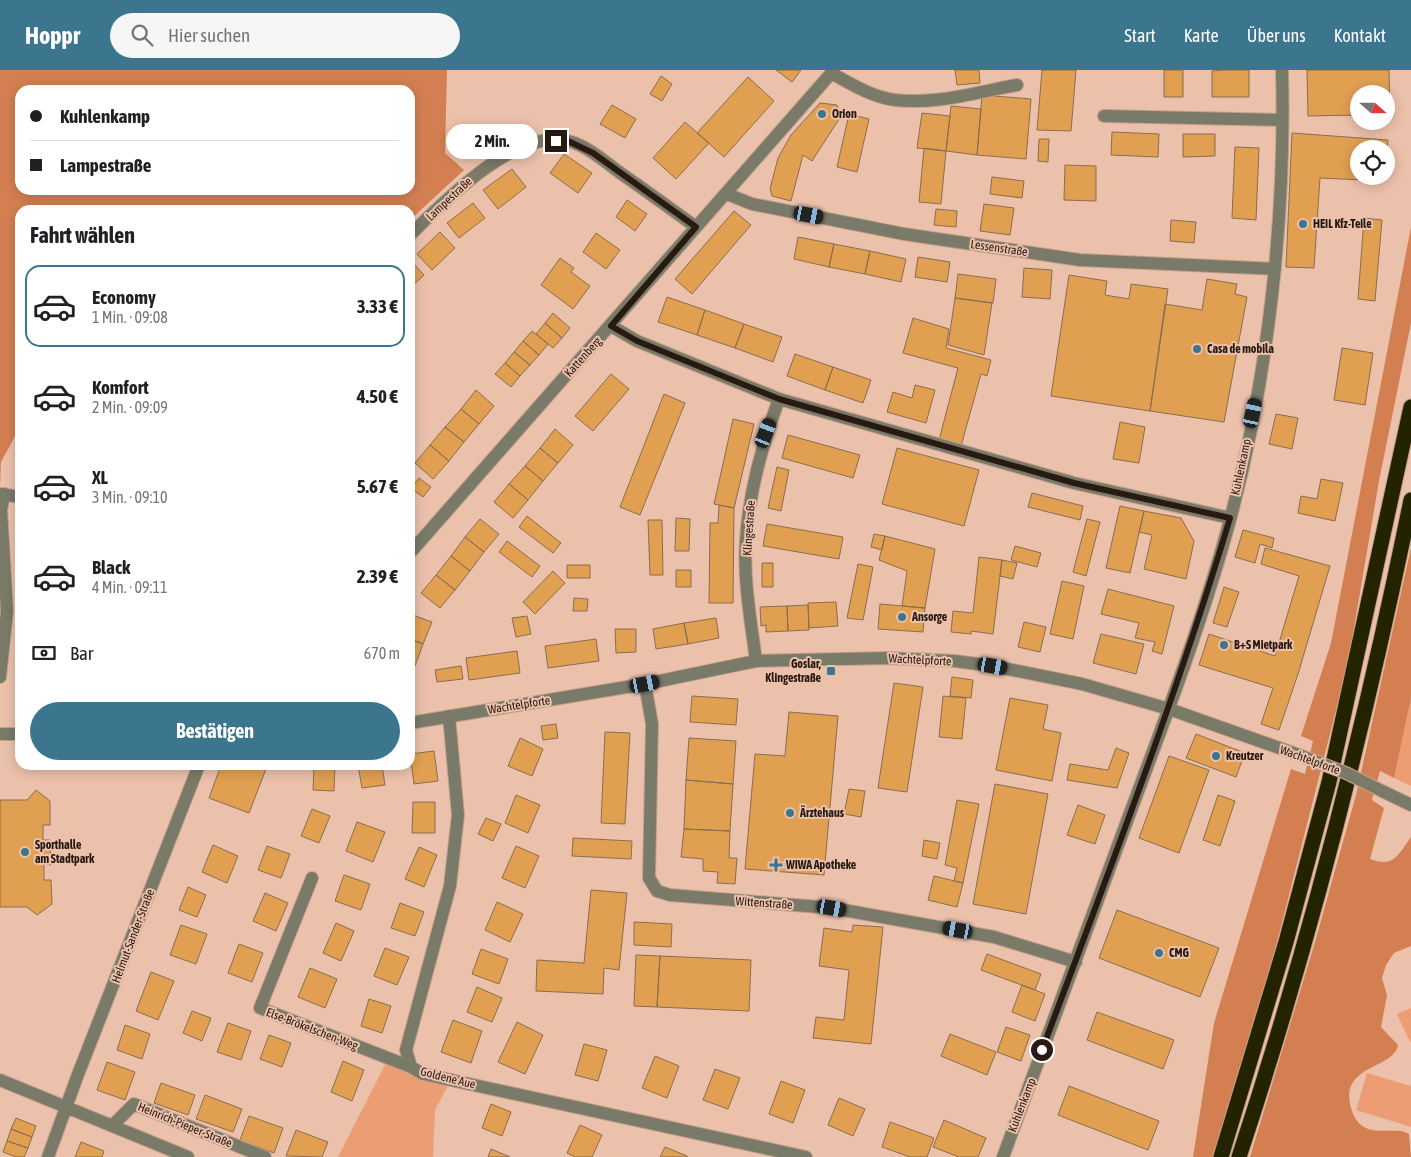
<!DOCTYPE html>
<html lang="de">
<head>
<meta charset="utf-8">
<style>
	:root { --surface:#fff; --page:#f6f6f6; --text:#202124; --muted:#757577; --line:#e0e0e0; --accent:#3b758e }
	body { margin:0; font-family:"Asap Condensed",sans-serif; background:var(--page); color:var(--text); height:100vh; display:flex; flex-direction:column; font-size:19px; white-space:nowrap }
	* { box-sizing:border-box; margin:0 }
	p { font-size:16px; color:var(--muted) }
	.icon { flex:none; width:28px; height:28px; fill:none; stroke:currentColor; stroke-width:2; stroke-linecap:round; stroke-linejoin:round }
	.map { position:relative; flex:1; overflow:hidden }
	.details { position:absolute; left:15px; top:135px; width:400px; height:565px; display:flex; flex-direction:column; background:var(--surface); border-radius:15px; box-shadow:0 2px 12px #0003 }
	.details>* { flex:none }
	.banner { position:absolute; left:15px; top:15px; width:400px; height:110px; border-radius:15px; box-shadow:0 2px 12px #0003; display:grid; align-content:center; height:110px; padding:0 15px; background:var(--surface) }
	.needle { width:32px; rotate:111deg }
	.controls { position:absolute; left:1350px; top:15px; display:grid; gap:10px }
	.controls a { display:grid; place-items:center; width:45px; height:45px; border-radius:50%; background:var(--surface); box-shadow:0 2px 12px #0003; font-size:25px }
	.end { position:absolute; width:22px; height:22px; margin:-11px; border:6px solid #281911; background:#fff; box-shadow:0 0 0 2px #fff }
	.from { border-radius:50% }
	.bubble { position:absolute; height:35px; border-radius:18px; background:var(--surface); box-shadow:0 2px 12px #0003; font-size:16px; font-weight:700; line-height:35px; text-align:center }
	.car { position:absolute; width:15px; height:30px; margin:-15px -8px; border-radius:6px; box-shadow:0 0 4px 1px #0007; background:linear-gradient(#222 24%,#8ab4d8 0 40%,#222 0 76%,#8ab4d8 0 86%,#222 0) }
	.banner b { display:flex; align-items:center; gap:18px; height:48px; font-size:19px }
	.banner b+b { border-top:1px solid var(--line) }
	.banner i { width:12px; height:12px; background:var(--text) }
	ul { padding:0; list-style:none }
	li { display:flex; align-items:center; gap:15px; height:82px; margin:0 10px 8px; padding:0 5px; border:2px solid transparent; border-radius:15px }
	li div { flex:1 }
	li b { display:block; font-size:19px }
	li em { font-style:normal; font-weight:700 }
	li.selected { border-color:var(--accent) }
	li>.icon { width:45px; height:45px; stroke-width:1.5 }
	h2 { padding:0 15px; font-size:22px; line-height:60px }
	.pay { display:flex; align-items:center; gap:12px; height:55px; padding:0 15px; font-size:19px }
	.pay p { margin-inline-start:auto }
	.cta { display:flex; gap:10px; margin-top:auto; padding:10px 15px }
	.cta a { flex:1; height:58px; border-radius:30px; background:var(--accent); color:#fff; font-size:20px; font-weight:700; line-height:58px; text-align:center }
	header { display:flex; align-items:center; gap:30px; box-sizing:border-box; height:70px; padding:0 25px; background:var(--accent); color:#fff }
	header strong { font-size:24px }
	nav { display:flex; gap:28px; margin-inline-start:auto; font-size:18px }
	.search { width:350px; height:45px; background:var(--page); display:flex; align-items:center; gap:12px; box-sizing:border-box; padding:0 18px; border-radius:28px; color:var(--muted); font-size:19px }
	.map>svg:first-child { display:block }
	.green { fill:#ed9d73 }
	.forest { fill:#d47f51; fill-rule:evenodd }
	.building { fill:#e19f52; stroke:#8a6d4e }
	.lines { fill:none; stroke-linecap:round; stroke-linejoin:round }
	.minor-casing { stroke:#c49f8c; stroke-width:14 }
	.highway-casing { stroke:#c49f8c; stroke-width:17 }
	.minor { stroke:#7a7a69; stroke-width:12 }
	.highway { stroke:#242300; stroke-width:15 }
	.minor-bridge-casing { stroke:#c49f8c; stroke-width:14; stroke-linecap:butt }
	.minor-bridge { stroke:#7a7a69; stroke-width:12 }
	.route { stroke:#281911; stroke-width:6 }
	.poi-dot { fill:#3b758e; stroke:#ebc1ab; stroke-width:2 }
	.labels { text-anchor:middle; stroke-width:4; stroke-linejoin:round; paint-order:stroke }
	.poi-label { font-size:12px; font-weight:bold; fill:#281911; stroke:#ebc1ab; text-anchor:start }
	.street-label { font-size:12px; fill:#281911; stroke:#ebc1ab }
</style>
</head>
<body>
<header>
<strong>Hoppr</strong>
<div class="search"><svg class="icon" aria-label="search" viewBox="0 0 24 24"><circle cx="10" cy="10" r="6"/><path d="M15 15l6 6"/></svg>Hier suchen</div>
<nav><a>Start</a><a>Karte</a><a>Über uns</a><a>Kontakt</a></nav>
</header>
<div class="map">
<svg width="1411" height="1087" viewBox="0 0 1411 1087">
	<rect width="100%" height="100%" fill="#ebc1ab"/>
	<path class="green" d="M1411,628V716L1394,708Z
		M1411,938V971L1410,972L1397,944Z
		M388,989L451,1010L435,1040L433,1087H338Z
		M1367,1003L1411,1016V1057L1356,1040Z"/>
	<path class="forest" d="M0,0H447L445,83L464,100L410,150V140H20V357L1,392L0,416ZM20,20H410V120H20Z
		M1411,157V253L1379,411L1348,593L1274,884L1213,1087H1193L1214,953L1291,699L1305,704L1313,671L1301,666L1331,573Z
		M1411,478V628L1394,708L1380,701L1372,730L1384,738L1370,789C1394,798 1398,785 1411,767V876L1394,883L1386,895L1382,908L1387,925L1381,957L1398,975C1394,1000 1336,994 1352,1041C1363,1073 1394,1054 1409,1064L1411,1087H1250L1315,872L1356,725Z"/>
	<path class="building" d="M776,0H801L792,12Z
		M955,0H979L980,13L957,15Z
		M1042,0H1076L1071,61L1037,60Z
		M1164,0H1183V27H1164Z
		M1224,0H1249V27H1212V1Z
		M1307,0H1389L1390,45H1386V24H1359V45L1308,46Z
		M661,6L672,14L662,31L650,24Z
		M748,7L774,31L724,87L697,63Z
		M982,25L1031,29L1026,89L977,85Z
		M820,33L837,35L841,46L812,91L803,85L791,131L772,126L770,119L778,88L791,65Z
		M612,35L636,49L625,68L600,54Z
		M951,36L981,39L977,85L946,81Z
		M922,43L950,46L946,81L917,78Z
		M849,44L869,49L857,102L837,97Z
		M685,52L709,73L676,109L653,88Z
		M1112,62L1159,64L1158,87L1111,85Z
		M1292,63L1388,70L1386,95V79H1359V106H1386L1385,111L1320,108L1314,198L1286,197Z
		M1183,64H1215V86L1183,87Z
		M1039,69H1049L1048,92L1038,91Z
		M1235,77L1259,78L1256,150L1232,148Z
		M924,78L946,81L941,134L919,132Z
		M564,84L592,103L578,123L550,103Z
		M1065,95L1096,96V131L1064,130Z
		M512,99L526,117L498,139L483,120Z
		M992,107L1024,111L1022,128L990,124Z
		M627,130L647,144L635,161L616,147Z
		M473,133L485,148L459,168L447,153Z
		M984,134L1014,138L1010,165L980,161Z
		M936,139L957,141L956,157L934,155Z
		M734,141L751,155L692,224L675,209Z
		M1364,148L1382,150L1375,231L1358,229Z
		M1171,150L1196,152L1194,173L1170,171Z
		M440,162L455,178L432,200L417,184Z
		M596,163L620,180L606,199L583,182Z
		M798,167L834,174L829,197L794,189Z
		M834,174L870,181L865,204L829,197Z
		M870,181L906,189L901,212L865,204Z
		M918,187L950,192L947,212L915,207Z
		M560,188L574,198L571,202L590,216L573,239L541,215Z
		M410,190L424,205L410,218Z
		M1024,198L1052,200L1050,229L1022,227Z
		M958,204L996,209L993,233L955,228Z
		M1069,205L1107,211L1105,225L1129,229L1131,214L1168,219L1150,341L1051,326Z
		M1207,209L1237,214L1235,224L1247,227L1224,352L1150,341L1165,234L1202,240Z
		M667,227L705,240L697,265L658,252Z
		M955,228L992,233L984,285L948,275Z
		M705,240L744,254L735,278L697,265Z
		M553,243L570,258L562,268L545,253Z
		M913,248L949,259L946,278L991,290L987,306L981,304L961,376L939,370L958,298L903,283Z
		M545,253L562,268L553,278L536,264Z
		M744,254L782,267L773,292L735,278Z
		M532,261L548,274L539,285L523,271Z
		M523,271L539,285L530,295L514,282Z
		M1342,278L1373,283L1365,335L1334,330Z
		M514,282L530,295L520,306L505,293Z
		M795,284L833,297L825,320L787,306Z
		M505,293L520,306L511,317L495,304Z
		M833,297L871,310L863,333L825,320Z
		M611,304L629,319L593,361L575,346Z
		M915,315L935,320L926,353L887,342L893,322L912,328Z
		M476,320L494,336L479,354L461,339Z
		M664,324L685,333L640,445L620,437Z
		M461,339L479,354L464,372L445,357Z
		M1276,344L1298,348L1292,379L1269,374Z
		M733,349L754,354L734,438L714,434Z
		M1120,352L1145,357L1139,393L1113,389Z
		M445,357L464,372L449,391L430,375Z
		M555,359L573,375L558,393L540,378Z
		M788,365L860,385L853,408L782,388Z
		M430,375L449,391L433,409L415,393Z
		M540,378L558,393L543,411L525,396Z
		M897,378L979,400L964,456L882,434Z
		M525,396L543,411L528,430L509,414Z
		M777,397L789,400L781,441L768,438Z
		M419,408L431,417L423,427L411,418Z
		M1321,409L1343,413L1335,451L1298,443L1301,426L1317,429Z
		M509,414L528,430L513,448L494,432Z
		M1032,423L1083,436L1080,450L1028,437Z
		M719,435L734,438L733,533H709L710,453H718Z
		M1120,436L1144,441L1130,503L1106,498Z
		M1144,441L1181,448L1194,471L1186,509L1144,499L1152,465L1139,462Z
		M527,446L561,473L553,483L519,457Z
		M676,448L690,449L689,481H675Z
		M480,449L499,464L484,482L465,467Z
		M1087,449L1100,452L1086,506L1073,502Z
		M648,450H662L663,505H650Z
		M767,454L843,467L839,489L763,476Z
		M1243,460L1274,468L1272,478L1260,474L1255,493L1235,487Z
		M874,464L885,466L882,480L871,477Z
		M885,466L935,479L925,538L902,536L907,501L879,490Z
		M465,467L484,482L470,501L451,486Z
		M507,471L540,496L532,507L499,482Z
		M1015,476L1041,483L1037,497L1011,490Z
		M1265,478L1330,496L1298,604L1279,660L1261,654L1273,618L1199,595L1209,564L1275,586L1299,506L1261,494Z
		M451,486L470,501L455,520L436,505Z
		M979,487L1002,490L993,564L971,561V564L951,562L953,541L973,543Z
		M1002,490L1017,493L1013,509L1000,506Z
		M762,493H773V517H762Z
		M858,494L873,497L863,550L847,548Z
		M567,495H590V508H567Z
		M676,500H691V517H676Z
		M553,501L565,513L535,544L523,532Z
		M436,505L455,520L440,538L421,523Z
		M1062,511L1084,516L1073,569L1050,564Z
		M1224,517L1239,522L1227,557L1213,553Z
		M1108,519L1174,536L1162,584L1152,581L1155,572L1135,568L1139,553L1101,544Z
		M574,528L588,529L587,541H573Z
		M836,532L838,556L809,558L808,533Z
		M880,534L925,538L923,562L878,559Z
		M808,535L809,560L788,561L787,536Z
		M787,536L788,561L766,562V555L761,556L760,537Z
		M410,544L432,552L423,574L410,569Z
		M527,546L531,564L516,567L512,548Z
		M716,548L719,568L688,574L684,553Z
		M1024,552L1046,557L1040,582L1018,577Z
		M684,553L688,574L656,579L653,559Z
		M615,559H636V582L616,583Z
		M1101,564L1144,574L1136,604L1093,593Z
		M410,569L423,574L415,596L410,594Z
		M596,569L599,591L548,598L545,576Z
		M517,581L520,603L469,610L466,588Z
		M461,596L463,609L437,612L435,600Z
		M952,607L973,610L971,628L950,626Z
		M894,613L923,617L907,722L878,718Z
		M692,626L738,629L736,655L690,652Z
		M943,626L966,628L962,669L939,667Z
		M1010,628L1048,635L1043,659L1061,663L1052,711L996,700Z
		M789,642L838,646L824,805L745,799L755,684L785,686Z
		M556,654L558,668L543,670L541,656Z
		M605,662L630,663L625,754L601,753Z
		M1196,664L1245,683L1236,707L1186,688Z
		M520,668L543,679L532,706L508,696Z
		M689,668L736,671L733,714L686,710Z
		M1116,678L1129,683L1117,718L1067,710L1070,694L1108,700Z
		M434,681L438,711L414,714L410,684Z
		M1169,686L1209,700L1179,783L1139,768Z
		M221,695H254L266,699L249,743L209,728Z
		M314,695H335L334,721L313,720Z
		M358,695H382L385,715L362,718Z
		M686,710L733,714L730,761L684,759Z
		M995,714L1048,724L1026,844L973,834Z
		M849,719L865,721L861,747L844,744Z
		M36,720L50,731V755H43V770H50L51,795L44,794V810H51L52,834L37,845L27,837H0V730H27Z
		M516,725L540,735L528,763L505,753Z
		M1218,725L1235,731L1220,776L1203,770Z
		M957,730L979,734L963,813L954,811L957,798L945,795Z
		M413,732H435V763H412Z
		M1078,735L1105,745L1095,774L1067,765Z
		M312,739L330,746L319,773L301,766Z
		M486,748L501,754L493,771L478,764Z
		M357,752L385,762L373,792L346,781Z
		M684,759L730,761L729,788H737L735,814L717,813L718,802L703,801V789L681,787Z
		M573,768L632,771L631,789L572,786Z
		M924,770L940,773L937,789L922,786Z
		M213,775L238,786L227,813L202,802Z
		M267,776L290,784L281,808L258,800Z
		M516,776L539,786L525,818L502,808Z
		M419,777L437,785L424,817L405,809Z
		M344,805L370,814L361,840L335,831Z
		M934,806L963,813L957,837L928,830Z
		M188,817L206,825L197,847L179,840Z
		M591,820L627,823L619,900L604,898L603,924L536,921L537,890L584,893Z
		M265,823L288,833L276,861L253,851Z
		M497,832L523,844L510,872L485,860Z
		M400,833L424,842L415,866L391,858Z
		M1117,840L1219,878L1200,927L1099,888Z
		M634,852L672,854L671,877L634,875Z
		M336,853L354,861L341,891L323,883Z
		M181,855L207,864L196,894L170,885Z
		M853,855L883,857L871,974L813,968L816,947L844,950L849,900L819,896L824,858L852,862Z
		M239,874L263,883L252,912L228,903Z
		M385,878L409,887L397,915L374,906Z
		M481,879L508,889L499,914L472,904Z
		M987,884L1041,904L1035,920L981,900Z
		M636,885L660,886L657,937L634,936Z
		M660,886L751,890L749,941L657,937Z
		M310,898L337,909L325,938L298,927Z
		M151,902L174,911L158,950L136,941Z
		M1022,915L1045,924L1035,951L1012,942Z
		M477,917L502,928L492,952L467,942Z
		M369,929L391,936L382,963L361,956Z
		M192,941L211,948L202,971L183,963Z
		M1097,942L1174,970L1163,999L1087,970Z
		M453,950L482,961L471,993L441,982Z
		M517,952L543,965L525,1004L498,992Z
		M228,953L251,961L241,990L217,982Z
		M125,955L150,964L142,989L117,980Z
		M1006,957L1030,965L1021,991L997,982Z
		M950,964L996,982L987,1005L941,986Z
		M269,965L291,973L282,997L260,989Z
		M584,974L607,980L598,1011L575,1005Z
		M655,986L679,996L667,1028L642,1018Z
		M343,991L364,1000L352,1031L331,1022Z
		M107,992L135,1002L125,1030L97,1020Z
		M715,999L740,1008L728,1039L703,1030Z
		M781,1011L805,1020L793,1053L769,1044Z
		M161,1013L195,1025L188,1045L154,1033Z
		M1069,1016L1159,1051L1148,1080L1058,1045Z
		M205,1025L242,1039L233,1062L196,1049Z
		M839,1028L865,1039L853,1066L828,1055Z
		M491,1034L511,1042L502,1066L482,1058Z
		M249,1046L283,1058L274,1083L240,1070Z
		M16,1048L36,1056L32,1067L11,1059Z
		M944,1050L986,1068L978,1087H959L933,1077Z
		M890,1052L934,1068L927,1087H910L882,1077Z
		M580,1055L602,1065L592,1087H575L567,1083Z
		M11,1059L32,1067L28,1078L7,1071Z
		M296,1060L328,1072L322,1087L286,1086Z
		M7,1071L28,1078L24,1087H16L3,1082Z
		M81,1072L104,1081L102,1087H75Z
		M665,1077L687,1086V1087H660Z
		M491,1079L510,1087H488Z"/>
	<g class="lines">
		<defs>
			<path id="minor" d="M831,3C851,14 872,27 895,30C935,35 977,22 1017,15
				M1104,46L1282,50
				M727,124L752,134L904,164L1080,190L1275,199
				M410,165C444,132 515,58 568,71C586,75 604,91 619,102C645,120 671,139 696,157
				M611,256L637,271L779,329L1074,413L1230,448
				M0,424L20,427
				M410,483L834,0
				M756,591C751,551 743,510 746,470C749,421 762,375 779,329
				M0,607L7,541L1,440L4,424
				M645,614L652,654L649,808L657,821L670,825L832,838L994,867L1076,892
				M449,646L458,745L450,816L406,980L411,997L423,1004L806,1087
				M410,653L645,614L756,591L887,588L955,591L993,596L1082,614L1169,639L1299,685
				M0,664H20
				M1382,721L1411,735
				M312,808L260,938L411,997
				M0,1010L188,1087
				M112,1056L134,1034L265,1087
				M48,1087L77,1007L199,695
				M1003,1087C1044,975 1085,863 1127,751C1164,652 1202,553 1230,450C1268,308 1286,148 1282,0"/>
			<path id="highway" d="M1221,1087L1286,872L1329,712L1411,337
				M1239,1087C1310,872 1366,652 1411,430"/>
		</defs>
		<use href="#minor" class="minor-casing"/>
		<use href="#highway" class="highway-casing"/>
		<use href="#minor" class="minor"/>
		<use href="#highway" class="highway"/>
		<defs>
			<path id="minor-bridge" d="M1299,685L1346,703L1382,721"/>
		</defs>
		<use href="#minor-bridge" class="minor-bridge-casing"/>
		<use href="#minor-bridge" class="minor-bridge"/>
	</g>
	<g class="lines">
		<path class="route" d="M556,71H568L593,83L696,157L611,256L637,271L779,329L1074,413L1230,448C1176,628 1108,804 1042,980"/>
	</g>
	<g class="poi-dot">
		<circle cx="822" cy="44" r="5"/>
		<circle cx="1303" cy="154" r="5"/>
		<circle cx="1197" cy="279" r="5"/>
		<circle cx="902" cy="547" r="5"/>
		<circle cx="1224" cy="575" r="5"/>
		<rect x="826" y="596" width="10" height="10" rx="2.5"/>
		<circle cx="1216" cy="686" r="5"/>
		<circle cx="790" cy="743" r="5"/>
		<circle cx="25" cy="782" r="5"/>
		<path d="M773.5 787.5h5v5h5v5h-5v5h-5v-5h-5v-5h5z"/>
		<circle cx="1159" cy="883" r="5"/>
	</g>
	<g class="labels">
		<g class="poi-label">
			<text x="832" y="48">Orion</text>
			<text x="1313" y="158">HEIL Kfz-Teile</text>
			<text x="1207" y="283">Casa de mobila</text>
			<text x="912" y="551">Ansorge</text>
			<text x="1234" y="579">B+S Mietpark</text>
			<text x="821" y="598" text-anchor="end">Goslar,<tspan x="821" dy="14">Klingestraße</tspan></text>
			<text x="1226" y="690">Kreutzer</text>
			<text x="800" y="747">Ärztehaus</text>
			<text x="35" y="779">Sporthalle<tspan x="35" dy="14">am Stadtpark</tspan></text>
			<text x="786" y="799">WIWA Apotheke</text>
			<text x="1169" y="887">CMG</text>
		</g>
		<g class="street-label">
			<text transform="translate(449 129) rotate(-43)" y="4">Lampestraße</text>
			<text transform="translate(999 178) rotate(8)" y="4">Lessenstraße</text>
			<text transform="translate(583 287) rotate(-48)" y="4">Kattenberg</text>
			<text transform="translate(1241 397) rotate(-78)" y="4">Kuhlenkamp</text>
			<text transform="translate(749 458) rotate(-86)" y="4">Klingestraße</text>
			<text transform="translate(920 590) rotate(3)" y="4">Wachtelpforte</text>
			<text transform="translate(519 635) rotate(-9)" y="4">Wachtelpforte</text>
			<text transform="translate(1310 690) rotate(20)" y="4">Wachtelpforte</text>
			<text transform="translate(764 833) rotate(4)" y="4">Wittenstraße</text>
			<text transform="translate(133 866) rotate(-69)" y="4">Helmut-Sander-Straße</text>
			<text transform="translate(312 959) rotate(21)" y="4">Else-Brökelschen-Weg</text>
			<text transform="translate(448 1008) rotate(14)" y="4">Goldene Aue</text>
			<text transform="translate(1022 1035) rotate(-69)" y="4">Kuhlenkamp</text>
			<text transform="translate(185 1055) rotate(22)" y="4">Heinrich-Pieper-Straße</text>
		</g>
	</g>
</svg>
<div class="controls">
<a><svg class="needle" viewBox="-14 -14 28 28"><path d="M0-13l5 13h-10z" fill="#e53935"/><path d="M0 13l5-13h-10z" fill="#757577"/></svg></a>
<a><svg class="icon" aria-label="locate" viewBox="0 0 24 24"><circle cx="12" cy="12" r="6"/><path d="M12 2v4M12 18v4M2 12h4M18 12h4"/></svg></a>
</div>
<i class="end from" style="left:1042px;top:980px"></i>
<i class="end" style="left:556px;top:71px"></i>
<div class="bubble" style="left:446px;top:54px;width:92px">2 Min.</div>
<i class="car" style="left:809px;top:145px;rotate:101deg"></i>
<i class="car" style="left:1253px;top:343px;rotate:12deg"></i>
<i class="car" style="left:766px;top:363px;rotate:21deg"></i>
<i class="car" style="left:993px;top:596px;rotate:100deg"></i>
<i class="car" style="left:645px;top:614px;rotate:79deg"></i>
<i class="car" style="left:832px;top:838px;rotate:100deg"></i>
<i class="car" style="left:958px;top:860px;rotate:280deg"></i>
<div class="banner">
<b><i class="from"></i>Kuhlenkamp</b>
<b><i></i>Lampestraße</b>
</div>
<section class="details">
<h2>Fahrt wählen</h2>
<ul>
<li class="selected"><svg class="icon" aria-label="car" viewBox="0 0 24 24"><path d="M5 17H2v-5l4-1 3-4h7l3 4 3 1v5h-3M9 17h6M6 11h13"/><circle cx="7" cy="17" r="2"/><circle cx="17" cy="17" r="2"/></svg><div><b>Economy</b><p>1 Min. · 09:08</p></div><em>3.33 €</em></li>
<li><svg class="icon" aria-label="car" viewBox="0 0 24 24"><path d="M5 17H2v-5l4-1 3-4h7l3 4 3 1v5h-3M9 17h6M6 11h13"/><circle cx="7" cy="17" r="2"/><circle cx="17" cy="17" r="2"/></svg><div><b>Komfort</b><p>2 Min. · 09:09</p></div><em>4.50 €</em></li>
<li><svg class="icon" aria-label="car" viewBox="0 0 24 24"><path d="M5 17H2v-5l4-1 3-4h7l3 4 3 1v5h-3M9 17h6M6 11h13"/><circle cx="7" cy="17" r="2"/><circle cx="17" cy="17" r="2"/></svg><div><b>XL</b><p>3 Min. · 09:10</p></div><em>5.67 €</em></li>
<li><svg class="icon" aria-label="car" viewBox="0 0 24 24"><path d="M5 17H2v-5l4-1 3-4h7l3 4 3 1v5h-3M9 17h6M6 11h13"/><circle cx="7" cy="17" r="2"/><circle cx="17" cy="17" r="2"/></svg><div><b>Black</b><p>4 Min. · 09:11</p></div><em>2.39 €</em></li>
</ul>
<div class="pay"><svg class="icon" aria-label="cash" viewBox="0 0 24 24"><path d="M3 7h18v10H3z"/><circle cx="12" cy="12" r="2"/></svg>Bar<p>670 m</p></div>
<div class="cta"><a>Bestätigen</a></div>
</section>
</div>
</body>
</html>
